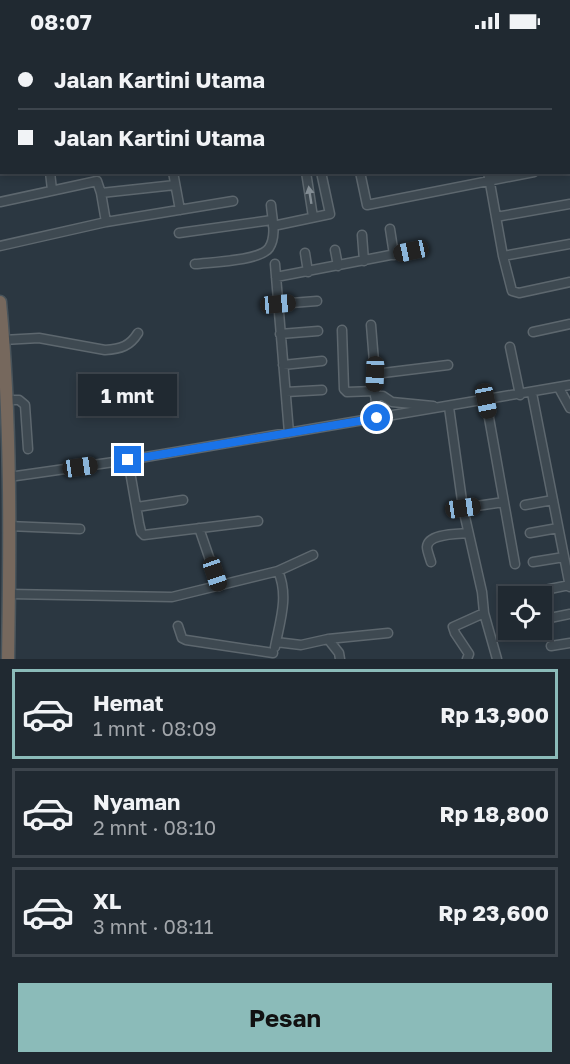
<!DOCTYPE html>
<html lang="id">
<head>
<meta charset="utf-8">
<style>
	:root { --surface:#202931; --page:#2d353d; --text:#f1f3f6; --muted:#a2a6ab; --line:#3d454d; --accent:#8bbbb9 }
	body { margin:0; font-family:"Golos Text",sans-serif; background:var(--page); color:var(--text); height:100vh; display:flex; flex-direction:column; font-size:22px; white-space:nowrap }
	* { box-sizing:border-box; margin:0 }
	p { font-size:20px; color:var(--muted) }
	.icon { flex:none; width:33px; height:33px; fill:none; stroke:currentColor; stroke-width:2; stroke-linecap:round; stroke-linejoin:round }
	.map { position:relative; height:617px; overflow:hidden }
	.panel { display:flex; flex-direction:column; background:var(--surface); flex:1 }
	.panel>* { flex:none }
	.guide { position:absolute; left:0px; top:0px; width:570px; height:132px; box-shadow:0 3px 9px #0003,0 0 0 2px var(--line); display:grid; align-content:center; height:132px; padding:0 18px; background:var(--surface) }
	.tools { position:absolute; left:498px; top:544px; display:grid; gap:12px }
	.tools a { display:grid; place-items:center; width:54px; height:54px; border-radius:0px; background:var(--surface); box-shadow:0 3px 9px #0003,0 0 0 2px var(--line); font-size:30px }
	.end { position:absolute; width:27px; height:27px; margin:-14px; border:8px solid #1a73e8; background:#fff; box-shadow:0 0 0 3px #fff }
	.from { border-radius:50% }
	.bubble { position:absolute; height:42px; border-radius:0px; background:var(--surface); box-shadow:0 3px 9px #0003,0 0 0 2px var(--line); font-size:20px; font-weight:700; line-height:42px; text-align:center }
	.car { position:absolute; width:18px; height:36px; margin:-18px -9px; border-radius:8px; box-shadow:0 0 4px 2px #0007; background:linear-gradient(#222 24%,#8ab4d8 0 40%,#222 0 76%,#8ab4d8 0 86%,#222 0) }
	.guide b { display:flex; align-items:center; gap:21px; height:57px; font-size:22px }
	.guide b+b { border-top:2px solid var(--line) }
	.guide i { width:15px; height:15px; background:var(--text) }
	ul { padding:10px 0 0; list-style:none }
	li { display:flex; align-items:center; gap:18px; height:90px; margin:0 12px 9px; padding:0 6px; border:3px solid var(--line); border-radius:0px }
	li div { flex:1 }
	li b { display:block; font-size:22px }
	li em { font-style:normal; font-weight:700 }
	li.selected { border-color:var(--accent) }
	li>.icon { width:54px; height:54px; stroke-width:1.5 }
	.action { display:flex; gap:12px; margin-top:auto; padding:12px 18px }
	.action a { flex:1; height:69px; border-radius:0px; background:var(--accent); color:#111; font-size:24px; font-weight:700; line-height:69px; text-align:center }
	.status { display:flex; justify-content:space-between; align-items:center; height:42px; padding:0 30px; background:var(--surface); direction:ltr }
	.status svg { height:16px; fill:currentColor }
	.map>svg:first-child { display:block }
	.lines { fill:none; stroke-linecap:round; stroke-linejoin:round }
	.minor-casing { stroke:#5d676e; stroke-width:11 }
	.highway-casing { stroke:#49545b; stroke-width:15 }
	.minor { stroke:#3e4951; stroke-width:8 }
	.highway { stroke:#76685d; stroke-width:12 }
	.oneway { fill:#838d94 }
	.route { stroke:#1a73e8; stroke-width:8 }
</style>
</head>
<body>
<div class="status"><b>08:07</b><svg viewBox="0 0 49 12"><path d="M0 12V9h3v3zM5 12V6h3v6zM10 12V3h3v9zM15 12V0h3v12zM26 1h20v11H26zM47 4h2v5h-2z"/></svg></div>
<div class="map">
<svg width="570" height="617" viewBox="0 0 570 617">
	<rect width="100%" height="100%" fill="#2b3741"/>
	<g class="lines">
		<defs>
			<path id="minor" d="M137,0L138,2
				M156,0V2
				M201,0V2
				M243,0V2
				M281,0V2
				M296,0V2
				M334,0V2
				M386,2L394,0
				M568,6H570
				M568,45H570
				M568,85L570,84
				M568,124H570
				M50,130L52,148
				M173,130L180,168
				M306,130L313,175
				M360,130L367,163L534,130
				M488,130L503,214L512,249L519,251L570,240
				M101,151L175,143
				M0,160L97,139L101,151L106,180L0,204
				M496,175L570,162
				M106,180L233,159
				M273,184L330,172L321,130
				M390,187L394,213
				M179,191L272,178
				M362,193L364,219
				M335,208L338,224
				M305,211L308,230
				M503,214L570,202
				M195,222C212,220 260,219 269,206C277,194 272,176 271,163
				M275,222L289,391
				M276,235L411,209
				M278,262L317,259
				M371,283L375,332V349
				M342,288L344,347L347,350L375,349L377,376
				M533,290L570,282
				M280,292L318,289
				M3,298L39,296L105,308C121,307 130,304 138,291
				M510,305L520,353
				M283,323L322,319
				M375,332L448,323
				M559,346L570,366
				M286,350L322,348
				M532,351L570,545
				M375,354H383L392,360L433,364
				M7,358H19L25,363L28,407
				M486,359L515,522
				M446,364L449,365L463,466L482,550L484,571L497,617
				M128,418L139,481L141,490L144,493L258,479
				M9,435L128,418L570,343
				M525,463L553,458
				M137,465L183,458
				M463,466L504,460
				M8,484L80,487
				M199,486L219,544
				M530,491L558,486
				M431,520C430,516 427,509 427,505C428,491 458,492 468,491
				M533,520L564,515
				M540,549L570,543
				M9,552L172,555L278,529L313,513
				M545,577L570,572
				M178,584L182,596L186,598L273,611
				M328,597L339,611L340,617
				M276,600L301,603L328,597L388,591
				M551,604L570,601
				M275,605C280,579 289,554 278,529
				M467,617L469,612L455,591L453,585L484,571"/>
			<path id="highway" d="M0,260C11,378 10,498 8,617"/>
		</defs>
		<use href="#minor" class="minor-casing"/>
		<use href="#highway" class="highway-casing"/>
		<use href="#minor" class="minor"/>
		<use href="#highway" class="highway"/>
	</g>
	<defs><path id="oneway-solid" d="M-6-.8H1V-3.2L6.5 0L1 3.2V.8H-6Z" transform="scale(1.5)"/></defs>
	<use class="oneway" href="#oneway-solid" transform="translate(310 153) rotate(-99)"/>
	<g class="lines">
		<path class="route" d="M128,418L377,376"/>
	</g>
</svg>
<div class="tools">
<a><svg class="icon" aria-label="locate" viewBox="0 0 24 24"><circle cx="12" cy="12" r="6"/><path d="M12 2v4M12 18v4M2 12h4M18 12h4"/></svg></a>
</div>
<i class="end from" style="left:377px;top:376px"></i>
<i class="end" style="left:128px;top:418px"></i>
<div class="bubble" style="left:78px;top:332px;width:99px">1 mnt</div>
<i class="car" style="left:411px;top:209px;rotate:258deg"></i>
<i class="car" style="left:278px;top:262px;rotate:85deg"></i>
<i class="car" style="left:375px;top:332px;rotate:182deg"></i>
<i class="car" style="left:486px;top:359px;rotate:169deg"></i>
<i class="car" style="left:80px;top:425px;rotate:82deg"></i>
<i class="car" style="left:463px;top:466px;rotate:82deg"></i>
<i class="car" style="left:215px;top:532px;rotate:161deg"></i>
<div class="guide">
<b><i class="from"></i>Jalan Kartini Utama</b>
<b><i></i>Jalan Kartini Utama</b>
</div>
</div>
<section class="panel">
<ul>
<li class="selected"><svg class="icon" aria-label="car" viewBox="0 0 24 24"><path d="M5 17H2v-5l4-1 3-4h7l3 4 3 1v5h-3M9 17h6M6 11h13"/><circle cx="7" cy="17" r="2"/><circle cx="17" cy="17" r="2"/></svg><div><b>Hemat</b><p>1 mnt · 08:09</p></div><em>Rp 13,900</em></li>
<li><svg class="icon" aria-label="car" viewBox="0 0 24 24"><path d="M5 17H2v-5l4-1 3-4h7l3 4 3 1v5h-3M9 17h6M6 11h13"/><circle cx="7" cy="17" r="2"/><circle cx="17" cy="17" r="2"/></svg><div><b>Nyaman</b><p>2 mnt · 08:10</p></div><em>Rp 18,800</em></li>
<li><svg class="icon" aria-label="car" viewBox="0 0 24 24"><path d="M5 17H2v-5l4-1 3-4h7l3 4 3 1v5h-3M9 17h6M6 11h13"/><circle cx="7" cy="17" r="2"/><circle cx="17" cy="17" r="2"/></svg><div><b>XL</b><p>3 mnt · 08:11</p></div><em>Rp 23,600</em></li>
</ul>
<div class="action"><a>Pesan</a></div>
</section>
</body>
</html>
